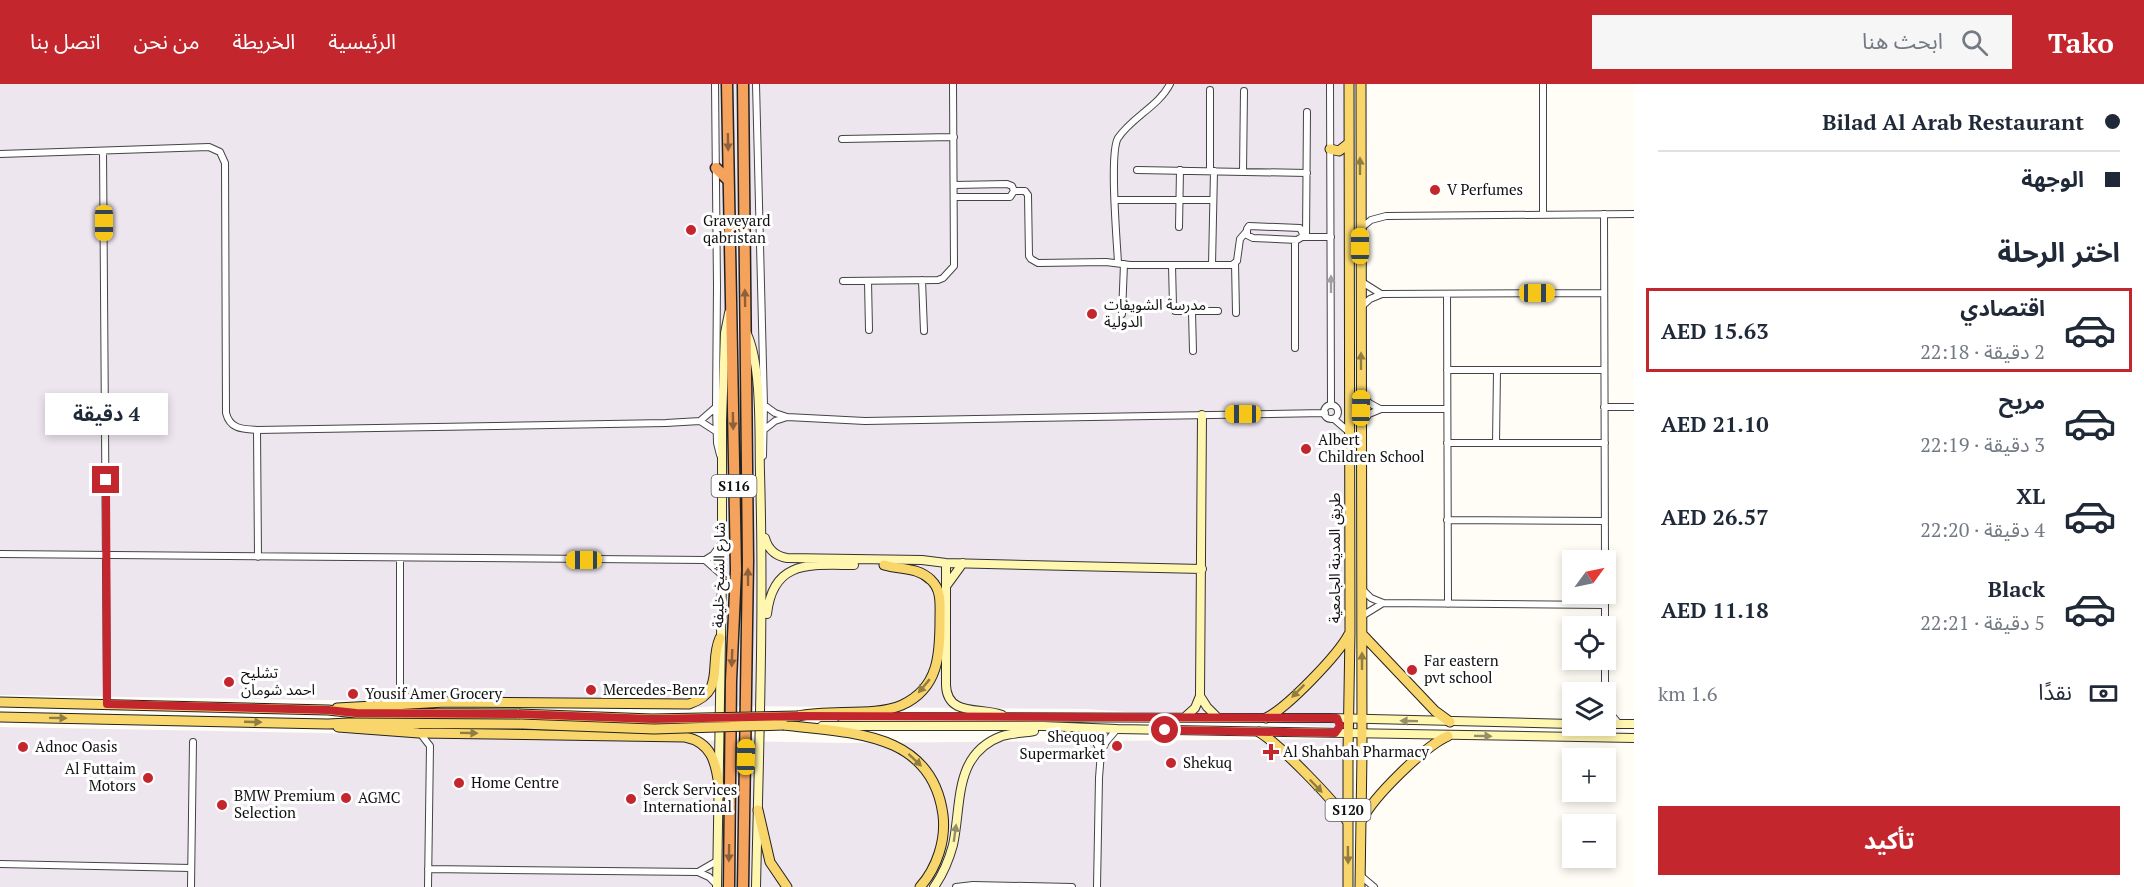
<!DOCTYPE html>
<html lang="ar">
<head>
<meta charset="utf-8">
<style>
	:root { --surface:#fff; --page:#f6f6f7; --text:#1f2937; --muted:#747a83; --line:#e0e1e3; --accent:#c4262e }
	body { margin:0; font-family:"PT Serif","Noto Sans Arabic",serif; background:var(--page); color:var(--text); direction:rtl; height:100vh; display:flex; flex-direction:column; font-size:22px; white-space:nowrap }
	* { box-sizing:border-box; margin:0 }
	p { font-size:20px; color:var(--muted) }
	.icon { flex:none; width:33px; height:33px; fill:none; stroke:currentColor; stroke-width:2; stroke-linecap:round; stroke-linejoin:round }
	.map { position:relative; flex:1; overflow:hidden; direction:ltr }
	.details { display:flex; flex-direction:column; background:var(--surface); width:510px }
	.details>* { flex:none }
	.hud { display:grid; align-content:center; height:132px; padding:0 24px; background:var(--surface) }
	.needle { width:39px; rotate:57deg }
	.buttons { position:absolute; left:1562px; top:466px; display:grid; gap:12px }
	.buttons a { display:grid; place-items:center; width:54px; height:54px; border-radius:0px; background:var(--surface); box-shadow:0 3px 9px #0003; font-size:30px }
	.end { position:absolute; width:27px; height:27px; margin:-14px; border:8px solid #c4262e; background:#fff; box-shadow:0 0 0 3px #fff }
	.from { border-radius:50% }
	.bubble { position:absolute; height:42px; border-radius:0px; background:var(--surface); box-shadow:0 3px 9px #0003; font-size:20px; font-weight:700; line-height:42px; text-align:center; direction:rtl }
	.car { position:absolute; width:18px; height:36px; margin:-18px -9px; border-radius:8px; box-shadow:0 0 4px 2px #0007; background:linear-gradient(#f5c518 24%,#345 0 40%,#f5c518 0 76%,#345 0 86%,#f5c518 0) }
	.hud b { display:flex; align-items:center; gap:21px; height:57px; font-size:22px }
	.hud b+b { border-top:2px solid var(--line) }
	.hud i { width:15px; height:15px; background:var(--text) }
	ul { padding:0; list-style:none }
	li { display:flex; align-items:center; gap:18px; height:84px; margin:0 12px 9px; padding:0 12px; border:3px solid transparent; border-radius:0px }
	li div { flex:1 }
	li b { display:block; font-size:22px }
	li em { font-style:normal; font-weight:700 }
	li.current { border-color:var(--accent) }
	li>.icon { width:54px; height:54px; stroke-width:1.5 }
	h2 { padding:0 24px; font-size:27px; line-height:72px }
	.pay { display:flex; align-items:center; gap:15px; height:66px; padding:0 24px; font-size:22px }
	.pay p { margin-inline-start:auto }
	.cta { display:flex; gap:12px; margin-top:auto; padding:12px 24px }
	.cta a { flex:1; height:69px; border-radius:0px; background:var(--accent); color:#fff; font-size:24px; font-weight:700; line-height:69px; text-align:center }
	header { display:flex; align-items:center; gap:36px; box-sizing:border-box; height:84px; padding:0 30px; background:var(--accent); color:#fff }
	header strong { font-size:28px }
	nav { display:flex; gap:33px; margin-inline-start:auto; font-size:21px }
	.search { width:420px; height:54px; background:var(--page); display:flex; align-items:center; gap:15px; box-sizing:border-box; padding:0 21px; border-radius:0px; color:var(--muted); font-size:22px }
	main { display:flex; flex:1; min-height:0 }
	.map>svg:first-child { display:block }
	.industrial { fill:#eee6ef }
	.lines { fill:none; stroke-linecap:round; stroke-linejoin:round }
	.street-casing { stroke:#444; stroke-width:8 }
	.secondary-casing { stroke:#333; stroke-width:10 }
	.primary-casing { stroke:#222; stroke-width:11 }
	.highway-casing { stroke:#222; stroke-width:13 }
	.street { stroke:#fff; stroke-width:6 }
	.secondary { stroke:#fff6b0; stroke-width:8 }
	.primary { stroke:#f9d66b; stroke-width:9 }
	.highway { stroke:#f5a25d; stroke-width:10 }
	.primary-bridge-casing { stroke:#222; stroke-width:11; stroke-linecap:butt }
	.primary-bridge { stroke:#f9d66b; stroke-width:9 }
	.oneway { fill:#8e613b }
	.oneway2 { fill:#917d42 }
	.oneway3 { fill:#a0a0a0 }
	.oneway4 { fill:#948f68 }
	.route { stroke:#c4262e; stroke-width:8 }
	.poi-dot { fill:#c4262e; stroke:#fff; stroke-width:2 }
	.labels { text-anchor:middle; stroke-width:6; stroke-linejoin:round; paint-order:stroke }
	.shield { fill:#fff; stroke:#585858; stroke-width:1.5 }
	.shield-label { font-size:14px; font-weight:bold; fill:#111 }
	.poi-label { font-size:15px; fill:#111; stroke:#fff; text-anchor:start }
	.street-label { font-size:15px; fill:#111; stroke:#fff }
</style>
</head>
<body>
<header>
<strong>Tako</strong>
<div class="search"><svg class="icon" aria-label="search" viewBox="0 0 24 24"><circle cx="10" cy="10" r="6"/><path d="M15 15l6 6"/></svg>ابحث هنا</div>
<nav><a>الرئيسية</a><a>الخريطة</a><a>من نحن</a><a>اتصل بنا</a></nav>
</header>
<main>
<section class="details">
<div class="hud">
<b><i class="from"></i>Bilad Al Arab Restaurant</b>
<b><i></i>الوجهة</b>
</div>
<h2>اختر الرحلة</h2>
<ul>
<li class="current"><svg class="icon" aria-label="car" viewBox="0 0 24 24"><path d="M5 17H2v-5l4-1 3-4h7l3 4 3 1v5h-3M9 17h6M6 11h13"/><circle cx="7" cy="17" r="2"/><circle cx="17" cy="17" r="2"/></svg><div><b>اقتصادي</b><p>2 دقيقة · 22:18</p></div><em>AED 15.63</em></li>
<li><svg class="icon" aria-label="car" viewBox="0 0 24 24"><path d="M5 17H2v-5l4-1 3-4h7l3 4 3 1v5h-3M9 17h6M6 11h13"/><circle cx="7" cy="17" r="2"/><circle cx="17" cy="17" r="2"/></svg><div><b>مريح</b><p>3 دقيقة · 22:19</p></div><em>AED 21.10</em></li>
<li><svg class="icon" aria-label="car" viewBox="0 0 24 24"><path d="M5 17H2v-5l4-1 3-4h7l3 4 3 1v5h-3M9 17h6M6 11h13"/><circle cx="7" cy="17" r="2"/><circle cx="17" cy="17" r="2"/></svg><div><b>XL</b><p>4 دقيقة · 22:20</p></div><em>AED 26.57</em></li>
<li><svg class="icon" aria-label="car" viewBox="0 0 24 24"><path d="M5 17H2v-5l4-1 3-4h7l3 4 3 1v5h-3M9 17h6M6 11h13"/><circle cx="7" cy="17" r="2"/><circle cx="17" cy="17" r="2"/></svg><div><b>Black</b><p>5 دقيقة · 22:21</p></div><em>AED 11.18</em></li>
</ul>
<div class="pay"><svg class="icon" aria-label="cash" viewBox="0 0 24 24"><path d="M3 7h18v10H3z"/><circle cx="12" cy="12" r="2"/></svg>نقدًا<p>1.6 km</p></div>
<div class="cta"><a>تأكيد</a></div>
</section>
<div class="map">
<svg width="1634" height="803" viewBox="0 0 1634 803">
	<rect width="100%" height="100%" fill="#fffdf5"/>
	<path class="industrial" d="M0,0H1355V645L1087,625L716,622L676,625L384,617L0,611Z
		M0,643L847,659L1343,655V803H0Z"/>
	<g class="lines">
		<defs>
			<path id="street" d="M715,0L717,202L716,323L717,359L720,371
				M756,0L764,321L763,372
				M1330,0L1331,321
				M1543,0V130
				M1210,6V87
				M842,55L954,53
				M103,67L107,620
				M0,70L209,63L220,68L225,79L226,329C230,345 242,345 257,346L666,339L700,337L716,323
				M1137,86L1307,89
				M1243,88L1244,7
				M954,101L1007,100L1012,102L1014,107L1010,113H954
				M1014,107H1025L1028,111L1029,172L1031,175L1038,179L1106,178L1130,181H1232L1237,177L1240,155L1246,148
				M1115,116H1213
				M1604,130L1605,477
				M1249,142L1300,144L1303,150L1302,153L1297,156L1253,154L1247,151V145Z
				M1179,143L1180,86
				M1360,145L1371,136L1386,132L1634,130
				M1303,153H1331
				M1306,153L1307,28
				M1295,156V264
				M1118,179C1117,157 1109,69 1118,54C1132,33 1159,22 1170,0
				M1235,179L1236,229
				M1172,181L1173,222L1175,227H1218
				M1212,181L1214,87
				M922,196L924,247
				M843,197L938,196L943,194L954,182L953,0
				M868,197L869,246
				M1362,198L1381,210
				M1447,210L1448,520
				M1361,223L1370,215L1382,210L1604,209
				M1192,228L1193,267
				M1122,230L1124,180
				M1447,286H1604
				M1363,311L1369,319L1380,325
				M764,321L775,329L787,333L865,337L1325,329
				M1324 328a7 7 0 1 1 14 0a7 7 0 1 1-14 0Z
				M1604,323H1634
				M1334,335L1349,348
				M700,337L717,348
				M1362,339L1369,330L1381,325H1447
				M765,345L775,337L787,333
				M257,346L258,473
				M1447,359H1605
				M1496,359L1497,287
				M1447,436L1604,437
				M0,470L705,476L722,491
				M705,476L713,471L721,460
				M1362,505L1371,514L1383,519L1605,521
				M1605,510V543
				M1362,532L1383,519
				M1605,576V609
				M400,603L407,613L416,619
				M386,621L395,614L400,603V474
				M1605,623L1619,640
				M1083,644L1094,655L1101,668
				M420,649L430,662L428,803
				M0,780L191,784
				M428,785L698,788L717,777
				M698,788L709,793L717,801
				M1361,792L1374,803
				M191,803L193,658
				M956,803L973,801L1072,803
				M1097,803L1099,694L1101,668L1106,658L1117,645"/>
			<path id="secondary" d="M747,250C762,282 759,353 760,389C764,527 759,665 756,803
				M765,454C768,465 775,472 787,474L922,476L946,479L1202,485
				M946,479V601C947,633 981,623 1002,631
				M947,501L963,479
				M767,530C773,475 811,481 854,481
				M1200,612L1207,623L1217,633
				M841,633L1330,634L1572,640
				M1185,633L1195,624L1200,612L1202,331
				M1605,640H1634
				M822,642H1043L1117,645L1634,654
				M717,803L722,491V337L725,249L729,229
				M934,803C943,790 949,776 953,761C962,720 953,670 1002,652C1012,649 1024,649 1034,647"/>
			<path id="primary" d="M1330,65L1339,67L1349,59
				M1362,550L1435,627L1450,638
				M0,618L328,626L356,629L519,630
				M337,624L446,618L689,620C727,607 708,580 720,554
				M798,632C829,625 875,633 902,621C939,604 940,570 940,535C940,521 942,506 931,496C918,483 901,486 884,481
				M0,633L328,640L349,639L521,640
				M1266,634C1287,624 1338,571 1349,550
				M784,641C850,649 932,647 943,731C946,756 937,784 920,803
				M338,643L419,649L685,653C711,658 716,678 719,702
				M1259,648C1278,659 1336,718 1347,737
				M758,726L770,778L787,803
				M1362,736C1373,713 1425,662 1448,652
				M1348,803V669L1350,548L1349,0
				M1360,803L1362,669L1361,0"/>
			<path id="highway" d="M727,0L736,486L731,597L729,803
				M743,0L748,477L743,803
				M716,84L728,96"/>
		</defs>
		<use href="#street" class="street-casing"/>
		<use href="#secondary" class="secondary-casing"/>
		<use href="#primary" class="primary-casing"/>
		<use href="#highway" class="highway-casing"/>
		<use href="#street" class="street"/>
		<use href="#secondary" class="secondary"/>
		<use href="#primary" class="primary"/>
		<use href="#highway" class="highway"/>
		<defs>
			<path id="primary-bridge" d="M519,630L652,635L798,632
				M521,640L654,645L784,641"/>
		</defs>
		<use href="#primary-bridge" class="primary-bridge-casing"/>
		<use href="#primary-bridge" class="primary-bridge"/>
	</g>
	<defs><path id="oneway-solid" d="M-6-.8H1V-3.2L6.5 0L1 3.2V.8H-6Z" transform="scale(1.5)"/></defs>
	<g class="oneway">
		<use href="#oneway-solid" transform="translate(728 58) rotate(89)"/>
		<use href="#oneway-solid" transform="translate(745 214) rotate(-91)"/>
		<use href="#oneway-solid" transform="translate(733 337) rotate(89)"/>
		<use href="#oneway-solid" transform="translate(748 493) rotate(-90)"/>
		<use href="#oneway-solid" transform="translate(732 574) rotate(92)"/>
		<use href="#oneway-solid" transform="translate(729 769) rotate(91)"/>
	</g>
	<g class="oneway2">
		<use href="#oneway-solid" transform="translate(1360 82) rotate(-90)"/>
		<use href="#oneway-solid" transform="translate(1361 277) rotate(-90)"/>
		<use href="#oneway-solid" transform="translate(1362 577) rotate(-90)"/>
		<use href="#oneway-solid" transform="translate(924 602) rotate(130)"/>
		<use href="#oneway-solid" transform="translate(1298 607) rotate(135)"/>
		<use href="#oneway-solid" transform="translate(58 634) rotate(1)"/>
		<use href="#oneway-solid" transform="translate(253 638) rotate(2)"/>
		<use href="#oneway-solid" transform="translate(469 649) rotate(1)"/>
		<use href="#oneway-solid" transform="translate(915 676) rotate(43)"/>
		<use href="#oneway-solid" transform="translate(1316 702) rotate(46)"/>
		<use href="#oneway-solid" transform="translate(1348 771) rotate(89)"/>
	</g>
	<use class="oneway3" href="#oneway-solid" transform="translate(1331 200) rotate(-90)"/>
	<g class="oneway4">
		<use href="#oneway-solid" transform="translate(1409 637) rotate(-179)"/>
		<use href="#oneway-solid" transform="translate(1483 652) rotate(1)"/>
		<use href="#oneway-solid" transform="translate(955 749) rotate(-82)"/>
	</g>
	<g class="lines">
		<path class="route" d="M106,396L107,620L328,626L356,629L519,630L652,635L798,632L1330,634H1337L1340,642L1335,649L1165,646"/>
	</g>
	<g class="poi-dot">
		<circle cx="1435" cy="106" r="6"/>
		<circle cx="691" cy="146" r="6"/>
		<circle cx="1092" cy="230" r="6"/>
		<circle cx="1306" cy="365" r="6"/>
		<circle cx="1412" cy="586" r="6"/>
		<circle cx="229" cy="598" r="6"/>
		<circle cx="591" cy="606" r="6"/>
		<circle cx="353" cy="610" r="6"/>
		<circle cx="1117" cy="662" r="6"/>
		<circle cx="23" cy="663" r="6"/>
		<path d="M1268 659h6v6h6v6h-6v6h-6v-6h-6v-6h6z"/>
		<circle cx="1171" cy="679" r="6"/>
		<circle cx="148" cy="694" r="6"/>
		<circle cx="459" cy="699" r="6"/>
		<circle cx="346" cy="714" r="6"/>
		<circle cx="631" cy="715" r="6"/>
		<circle cx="222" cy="721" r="6"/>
	</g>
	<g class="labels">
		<g class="shield">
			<rect x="711.5" y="391" width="45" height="22" rx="4.5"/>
			<rect x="1325.5" y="715" width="45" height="22" rx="4.5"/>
		</g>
		<g class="shield-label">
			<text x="734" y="407">S116</text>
			<text x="1348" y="731">S120</text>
		</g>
		<g class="poi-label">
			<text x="1447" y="111">V Perfumes</text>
			<text x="703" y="142">Graveyard<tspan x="703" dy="17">qabristan</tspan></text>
			<text x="1104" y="226">مدرسة الشويفات<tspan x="1104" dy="17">الدولية</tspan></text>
			<text x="1318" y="361">Albert<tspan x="1318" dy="17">Children School</tspan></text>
			<text x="1424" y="582">Far eastern<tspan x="1424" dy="17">pvt school</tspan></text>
			<text x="241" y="594">تشليح<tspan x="241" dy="17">احمد شومان</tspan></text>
			<text x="603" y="611">Mercedes-Benz</text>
			<text x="365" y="615">Yousif Amer Grocery</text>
			<text x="1105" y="658" text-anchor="end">Shequoq<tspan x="1105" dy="17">Supermarket</tspan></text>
			<text x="35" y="668">Adnoc Oasis</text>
			<text x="1283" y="673">Al Shahbah Pharmacy</text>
			<text x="1183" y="684">Shekuq</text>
			<text x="136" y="690" text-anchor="end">Al Futtaim<tspan x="136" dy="17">Motors</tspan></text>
			<text x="471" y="704">Home Centre</text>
			<text x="643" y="711">Serck Services<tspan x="643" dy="17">International</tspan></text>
			<text x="234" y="717">BMW Premium<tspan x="234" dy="17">Selection</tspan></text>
			<text x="358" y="719">AGMC</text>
		</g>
		<g class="street-label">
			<text transform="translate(1335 474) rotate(-90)" y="5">طريق المدينة الجامعية</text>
			<text transform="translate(719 491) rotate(-89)" y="5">شارع الشيخ خليفة</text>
		</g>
	</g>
</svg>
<div class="buttons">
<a><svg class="needle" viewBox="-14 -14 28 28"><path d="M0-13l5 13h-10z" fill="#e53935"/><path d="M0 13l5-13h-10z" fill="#747a83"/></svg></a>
<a><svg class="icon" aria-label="locate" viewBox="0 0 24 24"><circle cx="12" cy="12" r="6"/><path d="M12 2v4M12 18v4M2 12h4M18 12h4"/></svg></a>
<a><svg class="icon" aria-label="layers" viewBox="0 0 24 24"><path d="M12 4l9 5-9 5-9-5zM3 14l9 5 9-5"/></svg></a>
<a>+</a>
<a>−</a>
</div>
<i class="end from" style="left:1165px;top:646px"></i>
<i class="end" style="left:106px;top:396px"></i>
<div class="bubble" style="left:45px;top:309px;width:123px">4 دقيقة</div>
<i class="car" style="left:104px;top:139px;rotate:180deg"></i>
<i class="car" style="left:1360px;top:162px;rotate:0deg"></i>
<i class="car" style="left:1537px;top:209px;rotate:90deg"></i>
<i class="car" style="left:1361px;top:324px;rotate:1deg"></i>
<i class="car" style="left:1243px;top:330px;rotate:270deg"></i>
<i class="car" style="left:584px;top:476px;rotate:270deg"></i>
<i class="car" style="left:746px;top:673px;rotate:1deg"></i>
</div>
</main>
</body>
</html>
